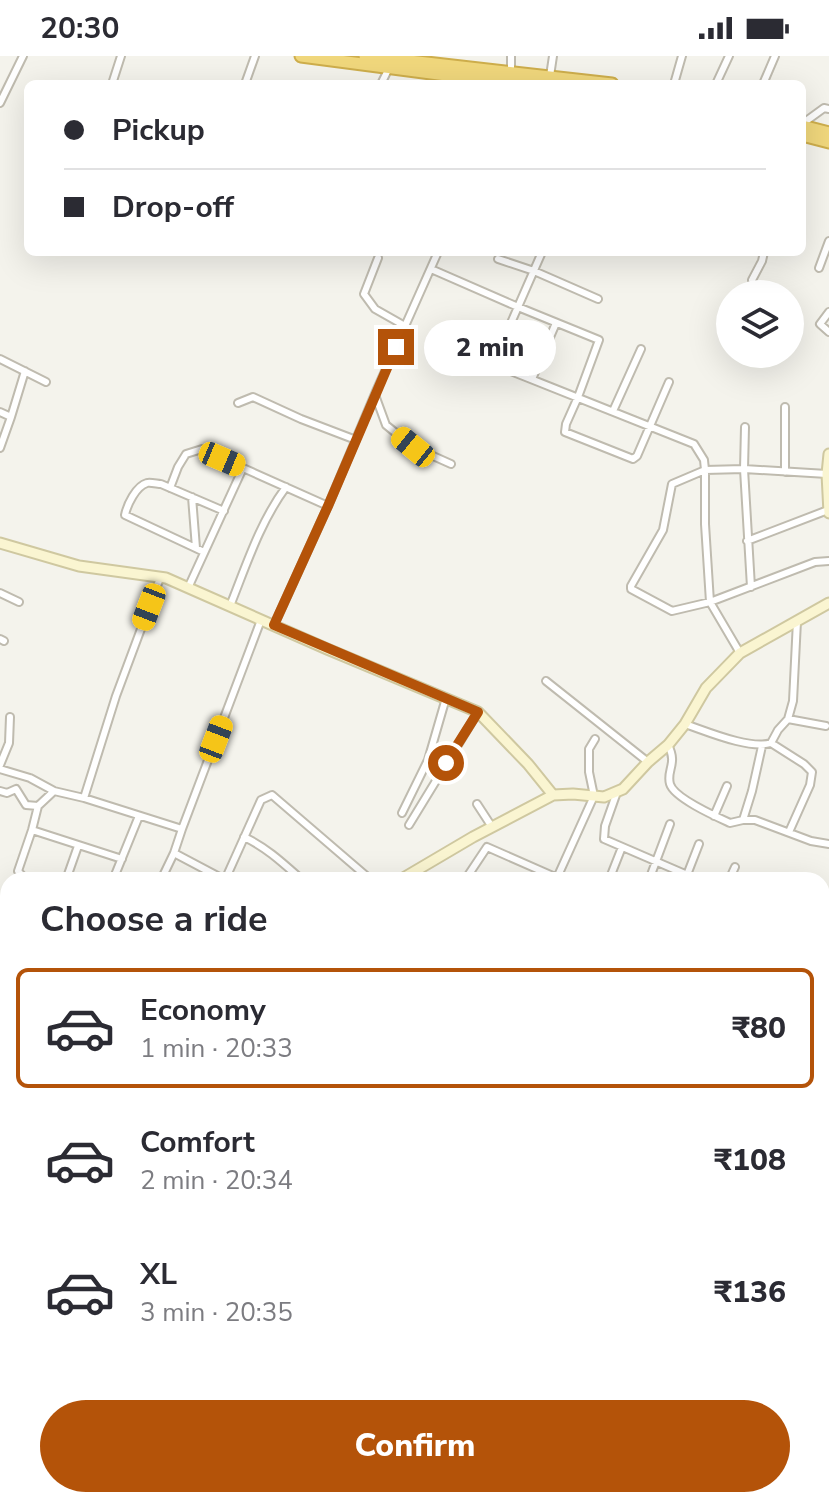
<!DOCTYPE html>
<html lang="en">
<head>
<meta charset="utf-8">
<style>
	:root { --surface:#fff; --page:#f2f2f3; --text:#2b2b33; --muted:#7c7c81; --line:#e1e1e2; --accent:#b45309 }
	body { margin:0; font-family:"Nunito Sans",sans-serif; background:var(--page); color:var(--text); height:100vh; display:flex; flex-direction:column; font-size:30px; white-space:nowrap }
	* { box-sizing:border-box; margin:0 }
	p { font-size:26px; color:var(--muted) }
	.icon { flex:none; width:44px; height:44px; fill:none; stroke:currentColor; stroke-width:2; stroke-linecap:round; stroke-linejoin:round }
	.map { position:relative; flex:1; overflow:hidden }
	.details { position:absolute; left:0px; top:816px; width:830px; height:636px; display:flex; flex-direction:column; background:var(--surface); border-radius:24px 24px 0 0; box-shadow:0 8px 32px #0002 }
	.details>* { flex:none }
	.guide { position:absolute; left:24px; top:24px; width:782px; height:176px; border-radius:12px; box-shadow:0 8px 32px #0002; display:grid; align-content:center; height:176px; padding:0 40px; background:var(--surface) }
	.tools { position:absolute; left:716px; top:224px; display:grid; gap:16px }
	.tools a { display:grid; place-items:center; width:88px; height:88px; border-radius:50%; background:var(--surface); box-shadow:0 8px 32px #0002; font-size:40px }
	.end { position:absolute; width:36px; height:36px; margin:-18px; border:10px solid #b45309; background:#fff; box-shadow:0 0 0 4px #fff }
	.from { border-radius:50% }
	.bubble { position:absolute; height:56px; border-radius:28px; background:var(--surface); box-shadow:0 8px 32px #0002; font-size:26px; font-weight:800; line-height:56px; text-align:center }
	.car { position:absolute; width:24px; height:48px; margin:-24px -12px; border-radius:10px; box-shadow:0 0 6px 2px #0007; background:linear-gradient(#f5c518 24%,#345 0 40%,#f5c518 0 76%,#345 0 86%,#f5c518 0) }
	.guide b { display:flex; align-items:center; gap:28px; height:76px; font-size:30px }
	.guide b+b { border-top:2px solid var(--line) }
	.guide i { width:20px; height:20px; background:var(--text) }
	ul { padding:0; list-style:none }
	li { display:flex; align-items:center; gap:24px; height:120px; margin:0 16px 12px; padding:0 24px; border:4px solid transparent; border-radius:12px }
	li div { flex:1 }
	li b { display:block; font-size:30px }
	li em { font-style:normal; font-weight:800 }
	li.on { border-color:var(--accent) }
	li>.icon { width:72px; height:72px; stroke-width:1.5 }
	h2 { padding:0 40px; font-size:36px; line-height:96px }
	.cta { display:flex; gap:16px; margin-top:auto; padding:16px 40px }
	.cta a { flex:1; height:92px; border-radius:48px; background:var(--accent); color:#fff; font-size:32px; font-weight:800; line-height:92px; text-align:center }
	.status { display:flex; justify-content:space-between; align-items:center; height:56px; padding:0 40px; background:var(--surface); direction:ltr }
	.status svg { height:22px; fill:currentColor }
	.map>svg:first-child { display:block }
	.lines { fill:none; stroke-linecap:round; stroke-linejoin:round }
	.river { stroke:#afcbea; stroke-width:12 }
	.street-casing { stroke:#bfbbaf; stroke-width:10 }
	.secondary-casing { stroke:#cfc8a0; stroke-width:13 }
	.highway-casing { stroke:#ceae4c; stroke-width:15 }
	.street { stroke:#fff; stroke-width:6 }
	.secondary { stroke:#faf5d1; stroke-width:9 }
	.highway { stroke:#f0d77c; stroke-width:11 }
	.rail { stroke:#999; stroke-width:2; stroke-dasharray:10 10; stroke-linecap:butt }
	.route { stroke:#b45309; stroke-width:10 }
</style>
</head>
<body>
<div class="status"><b>20:30</b><svg viewBox="0 0 49 12"><path d="M0 12V9h3v3zM5 12V6h3v6zM10 12V3h3v9zM15 12V0h3v12zM26 1h20v11H26zM47 4h2v5h-2z"/></svg></div>
<div class="map">
<svg width="829" height="1452" viewBox="0 0 829 1452">
	<rect width="100%" height="100%" fill="#f4f3ec"/>
	<g class="lines">
		<path class="river" d="M0,1024L8,1040"/>
		<defs>
			<path id="street" d="M511,0V16
				M550,20L553,0
				M112,28L121,0
				M245,28L255,0
				M381,28L389,12
				M674,28L682,0
				M716,28L729,0
				M763,28L775,0
				M0,47L23,0
				M802,68L824,52L829,53
				M542,196L493,308L694,388L704,404L705,414L744,413L827,418
				M378,202L364,238L375,253L405,270
				M498,203L534,215L598,243
				M819,212L829,185
				M431,213L518,251L599,284L578,341L566,368L565,376L633,403L637,400L669,326
				M752,224L762,205L764,196
				M829,256L820,268L829,276
				M0,303L46,326
				M532,323L556,267
				M375,339L386,369L413,391L451,408
				M238,347L253,341L301,363L356,384
				M613,355L641,293
				M0,356L11,361L0,392
				M11,361L25,315
				M745,371L744,413L751,531
				M785,416V351
				M170,432L178,411L186,398L202,393L243,412
				M192,441L196,492
				M747,485L828,454
				M204,496L125,459C127,449 136,430 147,427C150,426 158,428 161,428L224,455
				M188,532L243,412L328,450
				M0,537L19,546
				M230,550C246,510 260,466 286,431
				M261,564L182,773L174,797L225,824L261,744L272,739L371,824
				M274,569L328,450L377,333L438,196
				M0,583L4,585
				M740,597L710,546L705,468V414L672,428L663,474L631,530V533L672,555L710,546L815,506L829,505
				M546,625L648,706
				M788,663L826,670
				M685,668C706,675 750,694 771,687L778,674L788,663L793,645L797,565
				M771,687L804,708L812,716L810,729L789,776
				M668,689C678,708 666,714 670,728C674,742 717,761 730,767L743,764H755L811,785L829,788
				M0,709L9,687L10,661
				M0,713L30,722L54,735L84,742L182,773
				M0,735L7,737L16,733L26,749L38,750
				M617,736L605,770L604,783L699,824
				M84,742L116,640L160,522
				M477,748L492,771
				M402,757L428,704L446,642
				M714,760L727,730
				M743,764L752,735L762,690
				M409,769L478,656
				M32,774L122,803
				M244,781C266,791 284,808 302,824
				M26,824L18,815L32,774L38,750L54,735
				M66,824L78,790
				M113,824L139,760
				M161,824L174,797
				M465,824L487,791L562,824
				M556,824L594,740L589,716V693L595,683
				M609,824L622,791
				M649,824L670,768
				M685,824L699,788
				M729,824L735,811
				M822,920L829,903
				M822,1025L829,1009
				M822,1214L826,1210L829,1212
				M822,1261L829,1253
				M822,1287L829,1293
				M822,1416L829,1397
				M0,1438L8,1441
				M18,1444L45,1452
				M454,1444L472,1452
				M178,1452L180,1444
				M570,1452L573,1444
				M610,1452L613,1444
				M807,1452L810,1444"/>
			<path id="secondary" d="M829,398L827,418L829,457
				M0,487L79,510L166,522L327,593L478,656L528,708L553,739
				M400,824L473,781L553,739L573,738L604,741L623,733L648,706L668,689L685,668L706,632L740,597L829,547
				M101,1452L103,1444"/>
			<path id="highway" d="M301,0L454,20L541,28
				M365,0L612,28
				M802,70L829,77
				M802,79L829,86"/>
		</defs>
		<use href="#street" class="street-casing"/>
		<use href="#secondary" class="secondary-casing"/>
		<use href="#highway" class="highway-casing"/>
		<use href="#street" class="street"/>
		<use href="#secondary" class="secondary"/>
		<use href="#highway" class="highway"/>
		<path class="rail" d="M0,1229L8,1233
			M480,1444L498,1452"/>
	</g>
	<g class="lines">
		<path class="route" d="M396,291L328,450L274,569L478,656L446,707"/>
	</g>
</svg>
<div class="tools">
<a><svg class="icon" aria-label="layers" viewBox="0 0 24 24"><path d="M12 4l9 5-9 5-9-5zM3 14l9 5 9-5"/></svg></a>
</div>
<i class="end from" style="left:446px;top:707px"></i>
<i class="end" style="left:396px;top:291px"></i>
<div class="bubble" style="left:424px;top:264px;width:132px">2 min</div>
<i class="car" style="left:413px;top:391px;rotate:309deg"></i>
<i class="car" style="left:222px;top:403px;rotate:113deg"></i>
<i class="car" style="left:149px;top:551px;rotate:201deg"></i>
<i class="car" style="left:216px;top:683px;rotate:21deg"></i>
<div class="guide">
<b><i class="from"></i>Pickup</b>
<b><i></i>Drop-off</b>
</div>
<section class="details">
<h2>Choose a ride</h2>
<ul>
<li class="on"><svg class="icon" aria-label="car" viewBox="0 0 24 24"><path d="M5 17H2v-5l4-1 3-4h7l3 4 3 1v5h-3M9 17h6M6 11h13"/><circle cx="7" cy="17" r="2"/><circle cx="17" cy="17" r="2"/></svg><div><b>Economy</b><p>1 min · 20:33</p></div><em>₹80</em></li>
<li><svg class="icon" aria-label="car" viewBox="0 0 24 24"><path d="M5 17H2v-5l4-1 3-4h7l3 4 3 1v5h-3M9 17h6M6 11h13"/><circle cx="7" cy="17" r="2"/><circle cx="17" cy="17" r="2"/></svg><div><b>Comfort</b><p>2 min · 20:34</p></div><em>₹108</em></li>
<li><svg class="icon" aria-label="car" viewBox="0 0 24 24"><path d="M5 17H2v-5l4-1 3-4h7l3 4 3 1v5h-3M9 17h6M6 11h13"/><circle cx="7" cy="17" r="2"/><circle cx="17" cy="17" r="2"/></svg><div><b>XL</b><p>3 min · 20:35</p></div><em>₹136</em></li>
</ul>
<div class="cta"><a>Confirm</a></div>
</section>
</div>
</body>
</html>
